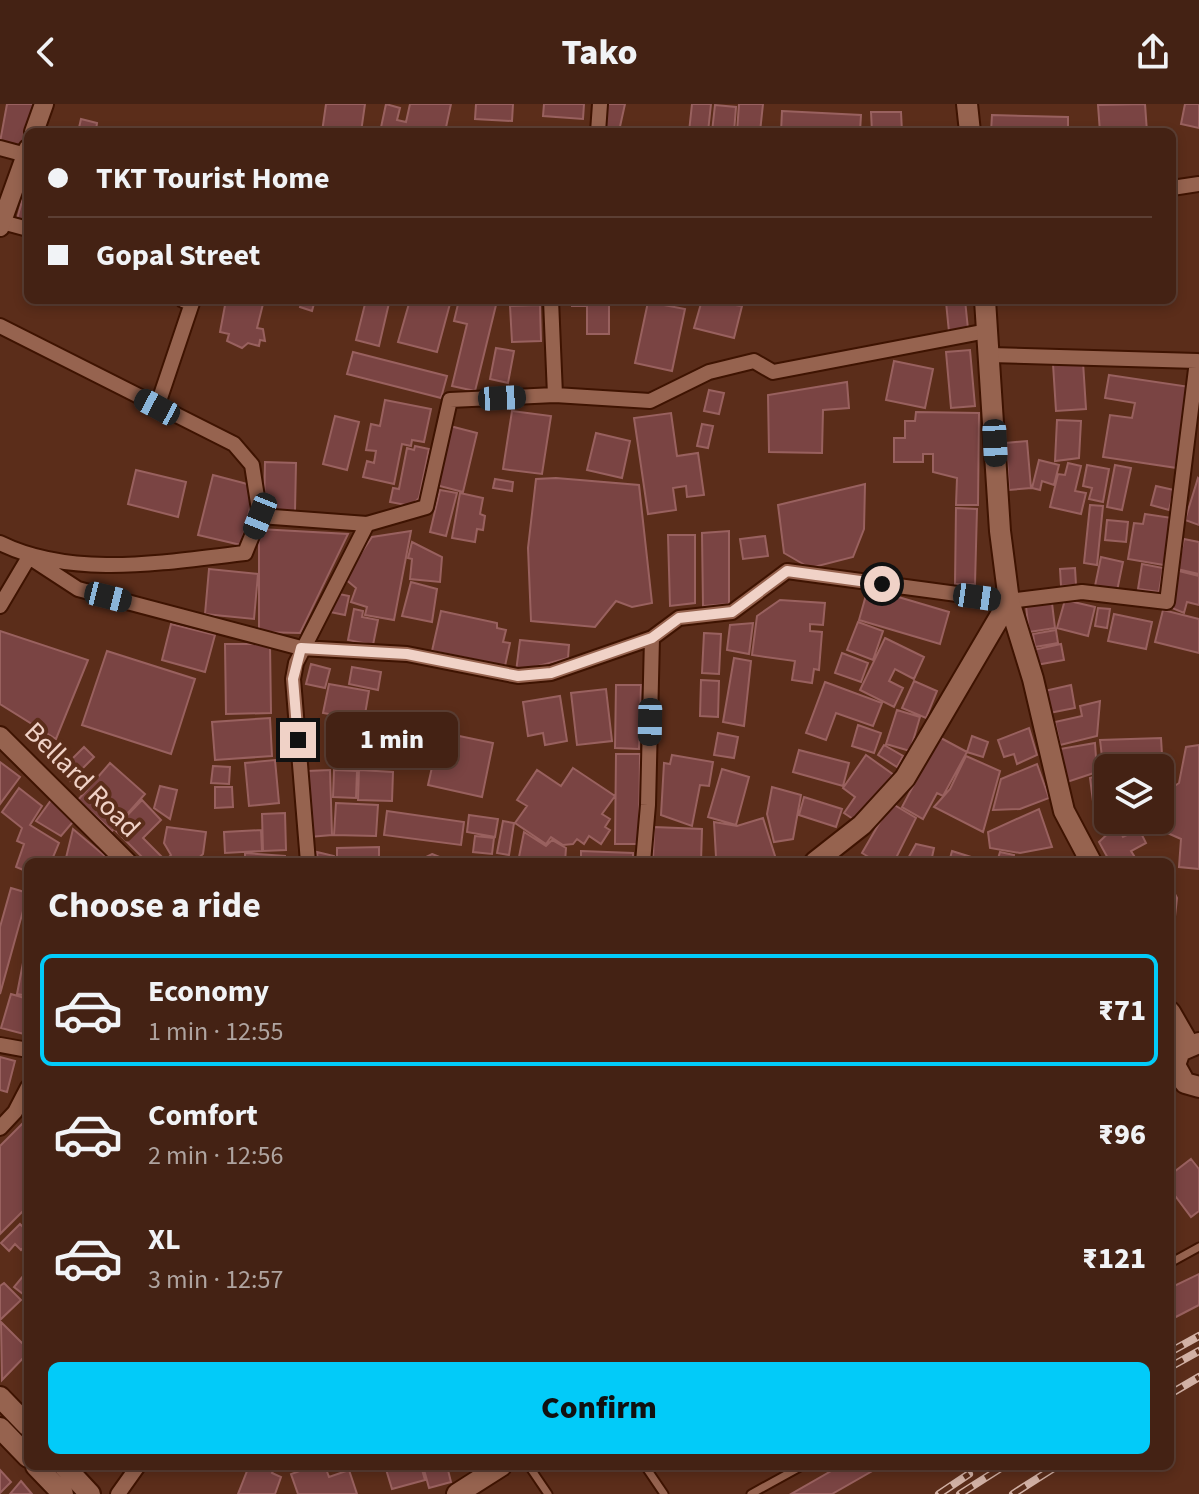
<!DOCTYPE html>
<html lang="en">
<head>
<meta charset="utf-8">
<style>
	:root { --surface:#442214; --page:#4e2f22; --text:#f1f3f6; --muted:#afa4a0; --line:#5c3f34; --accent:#02cbf9 }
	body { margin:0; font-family:"Source Sans 3",sans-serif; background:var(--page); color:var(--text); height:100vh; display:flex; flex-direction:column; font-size:30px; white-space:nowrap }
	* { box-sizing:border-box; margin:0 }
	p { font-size:26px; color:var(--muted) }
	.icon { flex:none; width:44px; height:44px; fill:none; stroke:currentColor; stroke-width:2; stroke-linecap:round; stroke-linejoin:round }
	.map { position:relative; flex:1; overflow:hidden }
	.panel { position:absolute; left:24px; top:754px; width:1150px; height:612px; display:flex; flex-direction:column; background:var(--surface); border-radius:12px; box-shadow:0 4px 12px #0003,0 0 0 2px var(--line) }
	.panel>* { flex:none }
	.guide { position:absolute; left:24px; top:24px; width:1152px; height:176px; border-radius:12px; box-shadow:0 4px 12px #0003,0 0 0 2px var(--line); display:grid; align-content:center; height:176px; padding:0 24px; background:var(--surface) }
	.fabs { position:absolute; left:1094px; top:650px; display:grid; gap:16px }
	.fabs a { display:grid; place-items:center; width:80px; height:80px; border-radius:12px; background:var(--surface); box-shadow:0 4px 12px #0003,0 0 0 2px var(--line); font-size:40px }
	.end { position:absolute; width:36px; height:36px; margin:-18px; border:10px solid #f0d2c7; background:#111; box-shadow:0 0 0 4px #111 }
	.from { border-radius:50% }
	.bubble { position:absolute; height:56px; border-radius:12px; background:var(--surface); box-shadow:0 4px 12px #0003,0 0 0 2px var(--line); font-size:26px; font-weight:800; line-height:56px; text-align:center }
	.car { position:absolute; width:24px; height:48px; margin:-24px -12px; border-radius:10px; box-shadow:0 0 6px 2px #0007; background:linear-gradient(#222 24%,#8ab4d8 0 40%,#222 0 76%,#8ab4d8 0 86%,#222 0) }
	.guide b { display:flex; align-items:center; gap:28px; height:76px; font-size:30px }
	.guide b+b { border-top:2px solid var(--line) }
	.guide i { width:20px; height:20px; background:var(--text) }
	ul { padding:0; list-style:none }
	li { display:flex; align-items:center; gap:24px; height:112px; margin:0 16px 12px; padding:0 8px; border:4px solid transparent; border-radius:12px }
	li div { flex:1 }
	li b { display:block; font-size:30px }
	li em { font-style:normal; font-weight:800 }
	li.selected { border-color:var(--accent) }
	li>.icon { width:72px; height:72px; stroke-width:1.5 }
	h2 { padding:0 24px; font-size:36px; line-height:96px }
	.action { display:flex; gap:16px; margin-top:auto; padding:16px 24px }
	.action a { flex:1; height:92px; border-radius:12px; background:var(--accent); color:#111; font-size:32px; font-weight:800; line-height:92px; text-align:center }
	header { display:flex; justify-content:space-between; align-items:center; height:104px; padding:0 24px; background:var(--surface); font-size:36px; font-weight:800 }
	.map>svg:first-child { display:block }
	.building { fill:#7a4443; stroke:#99615f; stroke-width:2 }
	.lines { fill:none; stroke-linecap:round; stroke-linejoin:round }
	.service-casing { stroke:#3e1301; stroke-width:11 }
	.minor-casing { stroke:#3e1301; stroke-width:18 }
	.tertiary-casing { stroke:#3e1301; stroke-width:22 }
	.secondary-casing { stroke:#3e1301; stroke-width:24 }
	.service { stroke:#96634f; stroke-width:7 }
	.minor { stroke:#96634f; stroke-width:14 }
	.tertiary { stroke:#96634f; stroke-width:18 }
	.secondary { stroke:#96634f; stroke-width:20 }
	.rail-casing { stroke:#d2b1a5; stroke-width:8 }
	.rail { stroke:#5b2d1a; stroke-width:5; stroke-dasharray:15; stroke-linecap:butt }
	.route { stroke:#f0d2c7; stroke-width:10 }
	.labels { text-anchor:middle; stroke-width:8; stroke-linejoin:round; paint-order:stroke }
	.street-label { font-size:28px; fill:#f0d2c7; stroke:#5b2d1a }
</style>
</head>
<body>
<header><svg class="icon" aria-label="back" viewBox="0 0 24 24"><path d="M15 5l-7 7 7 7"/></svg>Tako<svg class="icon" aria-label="share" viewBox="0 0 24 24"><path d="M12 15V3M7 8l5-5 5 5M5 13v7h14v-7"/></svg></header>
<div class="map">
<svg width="1199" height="1390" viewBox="0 0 1199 1390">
	<rect width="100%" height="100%" fill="#5b2d1a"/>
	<path class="building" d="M7,0H38L22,50L0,38Z
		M326,0H365L361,28H322Z
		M386,0L400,4L397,16L406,18L410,0H451L445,28H380Z
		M476,0H513L512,17L475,15Z
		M544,0H584L583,15L543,12Z
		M607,0H625L619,27L601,23Z
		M692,0H711L708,28H689Z
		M739,0H763L760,28H737Z
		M1145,0L1147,28H1100L1098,1Z
		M1185,0H1199V24L1181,20Z
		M715,1L736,3L734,28H712Z
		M782,7L861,11L860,28H781Z
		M871,8H901L902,28H872Z
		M992,11L1068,13V28H991Z
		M81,15L97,19L96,26L105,28H78Z
		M24,90L28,91V118L17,115Z
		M226,196H264L257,224L263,225L265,237L260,236L259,242L248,239L242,244L227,237L229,230L220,228Z
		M302,196H315L312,207L300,203Z
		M366,196L389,199L379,242L356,236Z
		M410,196H451L437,248L398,238Z
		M459,196L496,201L475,287L452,282L467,220L454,217Z
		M572,196H609V230H587V202H572Z
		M702,196L742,202L734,234L694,224Z
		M965,196L968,225L949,228L946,198Z
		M648,198L685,205L672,267L635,259Z
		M540,201L541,237L512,238L510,202Z
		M496,244L514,247L508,279L490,275Z
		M970,246L975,302L951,304L946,248Z
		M353,248L447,272L441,294L347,270Z
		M894,257L933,265L925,304L886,296Z
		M1083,258L1086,305L1056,307L1053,260Z
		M1109,271L1190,283L1177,364L1103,353L1110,311L1132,314L1135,299L1105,294Z
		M847,278L849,304L823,306L822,349L769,348L768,291Z
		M709,286L724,289L719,310L704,307Z
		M385,296L431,305L424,338L412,336L411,342L402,340L394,380L363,373L367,357L374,359L376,347L366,346L371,320L380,322Z
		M512,307L551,312L542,370L503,365Z
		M916,308L979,309L978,401H956L957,374L933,368V350H923V358H894V334H905V317H915Z
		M671,309L677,352L698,349L704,391L687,393L686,382L673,384L676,406L648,410L634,314Z
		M335,312L359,318L347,366L323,360Z
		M1057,316L1081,317L1079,354L1055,357Z
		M702,320L713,322L708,344L697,342Z
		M450,322L477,329L463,388L436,381Z
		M596,329L630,337L622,374L587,366Z
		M1027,337L1031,384L1009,386L1006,339Z
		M415,342L429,345L419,394L411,402L390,398L393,384L399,385L407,344L414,346Z
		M1039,356L1059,361L1054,381L1042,377L1040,386L1032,384Z
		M265,358L296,359L295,407L264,406Z
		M1068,359L1081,362L1075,387L1086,389L1081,410L1050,403L1058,370L1065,371Z
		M1087,361L1109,365L1103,398L1089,395L1092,384L1083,382Z
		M1115,361L1131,364L1122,406L1107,403Z
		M136,366L186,378L178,413L128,400Z
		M213,371L255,382L241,441L198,431Z
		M556,374L639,381L652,499L632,503L616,497L595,523L531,517L528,444L536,375Z
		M1198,374L1199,375V421L1185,416Z
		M495,375L513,378L512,387L493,384Z
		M865,380L864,425L853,453L810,464L784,449L778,401Z
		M1156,382L1174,386L1169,406L1151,401Z
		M440,386L457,389L446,432L430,428Z
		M460,389L483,394L480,410L485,412L483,426L477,425L475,438L452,434Z
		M1090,401L1103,402L1097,461L1084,459Z
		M956,404L977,405L975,480H955Z
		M1145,410L1172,414L1164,461L1128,455L1134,419L1143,420Z
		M1107,416L1128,418L1126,438L1105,436Z
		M259,425L348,430L300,529L259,528Z
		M411,427L394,516L365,511L367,503L351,498L356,484L344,474L372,433Z
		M729,427V500L703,502L702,429Z
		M668,431H695V499L670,502Z
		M765,432L768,452L743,455L740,435Z
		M1184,435L1199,438V470L1177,465Z
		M412,438L442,453L440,478L410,475L412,455L408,454Z
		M1101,453L1123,458L1117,487L1095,482Z
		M1142,460L1163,464L1159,488L1138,485Z
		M1075,464L1076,481L1061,482L1060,465Z
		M209,465L258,470L254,515L205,510Z
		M1175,466L1199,472V501L1187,498L1184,509L1167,502Z
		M411,478L437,485L432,518L402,512Z
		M868,484L949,508L940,540L859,516Z
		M334,489L349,492L345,511L330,508Z
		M780,496L825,499L823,521L810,520V527L822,528L819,566L814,565L812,579L792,576L795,557L752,551L757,512Z
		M1065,496L1095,503L1088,532L1057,524Z
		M1052,499L1055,524L1029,528L1026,502Z
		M1098,504L1110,505L1107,524L1095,522Z
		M354,505L363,507L362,513L378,516L373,541L348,536Z
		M1163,506L1199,515V549L1155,538Z
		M441,507L497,519V524L506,526L503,538L510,539L505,562L432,547Z
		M1114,510L1152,518L1146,545L1108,537Z
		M858,518L883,527L873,556L847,546Z
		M753,519L749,550L727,546L730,521Z
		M171,520L215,531L205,568L162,556Z
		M1056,526L1058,539L1035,543L1033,530Z
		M0,527L88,556L56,635L0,600Z
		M704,529L721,530L719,570L702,569Z
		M885,534L924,553L914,575L895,565L889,577L903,584L894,603L860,586Z
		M520,536L569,541L568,554L516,568Z
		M225,540H270L271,609L226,610Z
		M1061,540L1064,556L1036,561L1033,546Z
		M107,547L195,575L171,650L82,621Z
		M842,549L868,559L861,578L835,569Z
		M734,554L751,557L744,622L723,618Z
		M311,560L330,565L325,584L306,580Z
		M352,563L381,568L378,586L349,580Z
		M701,576L719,577L718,613L700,612Z
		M914,577L937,587L926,614L902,604Z
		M825,578L882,599L873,622L836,609L826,636L806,629Z
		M329,580L369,587L364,616L323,609Z
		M616,581H641L639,645L615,644Z
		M1071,581L1075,604L1044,610L1040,588Z
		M606,585L612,637L577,641L571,589Z
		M560,592L567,637L545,641L543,629L528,632L523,598Z
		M1100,597L1097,632L1060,641L1055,618L1082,612L1080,602Z
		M897,606L920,613L910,647L886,640Z
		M270,614L272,652L215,656L212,618Z
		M858,621L881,629L874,649L852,642Z
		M1029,624L1037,651L1017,660L1014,650L1004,653L998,636Z
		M440,628L493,639L482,693L428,681Z
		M718,629L738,633L734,654L714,651Z
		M972,632L988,638L983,653L967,648Z
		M939,633L967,648L943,692L937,689L923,715L902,703Z
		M1161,634L1164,683L1160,685V664H1108V701L1094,705L1090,674L1104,670L1100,636Z
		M1095,639L1097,668L1067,678L1060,645Z
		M884,641L903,652L897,663L878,651Z
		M1199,641V765L1179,763L1181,735L1156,724L1154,716H1160V692L1179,679L1186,643Z
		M84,643L94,653L70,677L60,667Z
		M799,646L849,659L843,682L793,668Z
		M616,650H640L639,740H615Z
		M672,651L713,658L709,682L700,681L692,722L661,711L664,659L670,660Z
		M866,651L894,671L859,719L844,709L855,693L843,684Z
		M966,652L1000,667L983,728L934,703L950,685Z
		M275,656L279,699L249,702L245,659Z
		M0,658L20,673L0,700Z
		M110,659L145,690L112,727L78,696Z
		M1037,660L1049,694L1020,705L993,706L1001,675Z
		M213,662L230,663L229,680L211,679Z
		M573,664L615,692L602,710L610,715L605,723L610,726L601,740L589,732L584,740L577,735L573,740L563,741L551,733L546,740L515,719L527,702L517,696L537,666L561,682Z
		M722,665L749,673L736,721L708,713Z
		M330,666L332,731L309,733L307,667Z
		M334,666L357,667L356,694L333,693Z
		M359,666L393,668L392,697L358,696Z
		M160,682L177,686L170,715L154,704Z
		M215,683H232L233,703L215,704Z
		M772,683L801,691L793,735L774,738L767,710Z
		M19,684L42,702L30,721L59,739L51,758H28V768L16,763L24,740L17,737L22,724L2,708Z
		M54,692L77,713L61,732L36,717Z
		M804,693L842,705L836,723L799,711Z
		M142,696L161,716L143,734L162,753L157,758H147L114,725Z
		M336,699L378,701L376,732L334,731Z
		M891,699L916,714L894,758H877L862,749Z
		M1039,705L1052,743L1020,749L990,744L988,728Z
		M387,707L464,718L461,741L384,731Z
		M285,709L286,746L263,747L262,710Z
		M469,711L498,715L495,733L467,728Z
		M763,714L775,752L767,758H731L716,753L714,718L737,722Z
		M503,717L514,719L509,751L497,749Z
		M1117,721L1123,733L1139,725L1146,739L1131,747L1138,758H1110L1099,738Z
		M167,723L206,728L203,750L194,758H164L171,751L164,739Z
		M654,723L702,725L701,758L653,757Z
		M73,725L112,758H65Z
		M261,726L262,747L225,749L224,728Z
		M524,728L546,742L552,736L566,744L565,758H518Z
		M475,732L494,734L492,750L473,748Z
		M916,740L934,744L931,758H906Z
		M379,743V758H337V744Z
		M581,747L633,749V758H581Z
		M952,747L971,753L969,758H949Z
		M317,748L334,752L335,758H318Z
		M1000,748L1014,751L1013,758H997Z
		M245,749L285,752V758H245Z
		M432,750L452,758H416Z
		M1170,780L1177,794L1173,831L1170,832Z
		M11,784L28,789L0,890V823Z
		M28,833V892L17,890Z
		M11,890L28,895L24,930L1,924Z
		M0,953L15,957L7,988L0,986Z
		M28,1014V1102L0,1130V1042Z
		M1191,1055L1199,1065V1107L1191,1113L1170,1085V1071Z
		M20,1120L28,1128V1139L21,1146L15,1140L9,1147L1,1139Z
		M28,1166V1194L14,1183Z
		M1199,1170V1201L1170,1216V1184Z
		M4,1179L21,1196L0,1216V1182Z
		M1,1218L28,1245V1249L2,1276Z
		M249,1362H275L272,1369L281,1373L275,1390H238Z
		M314,1362H325L329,1373L349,1366L357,1390H298L291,1370Z
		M385,1362H421L425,1376L392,1385Z
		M423,1362H447L451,1378L429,1384Z
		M840,1362H881L832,1390H791Z
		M0,1366L11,1378L0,1389Z
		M21,1377L32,1390H10Z"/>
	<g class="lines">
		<defs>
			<path id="service" d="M1170,1159L1199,1143
				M529,1362L548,1390
				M645,1362L664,1390
				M751,1390L802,1362"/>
			<path id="minor" d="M598,28L600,0
				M0,44L26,51
				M1172,84L1199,80
				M2,118L28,125
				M551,196L555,291
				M0,222L234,340L252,361L260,412L367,420
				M157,303L192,199L183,196
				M0,439C73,475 166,458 245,449L260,412
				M0,502L29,453L78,485L301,544L407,550L518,572L551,569L652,534L679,514L732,508L787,467L1009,497L1082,488L1167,498L1197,257L990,251
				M308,758L293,575L296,559L367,420L426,403L450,296L555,291L650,297L709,268L754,257L773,268L987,227
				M643,758L648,701L652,534
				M0,941L28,946
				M0,1024L15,1008L28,983
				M118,1390L138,1362"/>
			<path id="tertiary" d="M34,28L44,0
				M0,123L28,45
				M0,632L127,758"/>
			<path id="secondary" d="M967,0L970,28
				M985,196L1000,427L1009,497L1033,575L1064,707L1091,758
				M815,758L862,721L905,674L1009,497
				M1170,908L1189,941
				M1199,939L1180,947L1175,961L1185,979L1199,983
				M0,1293L28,1322
				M0,1324L28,1353
				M36,1362L63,1390
				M64,1362L90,1390
				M457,1390L501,1362"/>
		</defs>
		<use href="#service" class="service-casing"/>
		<use href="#minor" class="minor-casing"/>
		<use href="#tertiary" class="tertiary-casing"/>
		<use href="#secondary" class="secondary-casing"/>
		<use href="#service" class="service"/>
		<use href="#minor" class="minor"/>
		<use href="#tertiary" class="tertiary"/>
		<use href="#secondary" class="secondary"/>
		<defs>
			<path id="rail" d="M1170,1248L1199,1232
				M1170,1263L1199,1247
				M1170,1290L1199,1273
				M939,1390L969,1370
				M960,1390L1004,1362
				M1013,1390L1057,1362"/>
		</defs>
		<use href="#rail" class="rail-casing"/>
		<use href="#rail" class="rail"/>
	</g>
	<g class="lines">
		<path class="route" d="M298,636L293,575L301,544L407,550L518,572L551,569L652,534L679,514L732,508L787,467L882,480"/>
	</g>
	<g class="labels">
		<g class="street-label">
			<text transform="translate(83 675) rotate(45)" y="10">Bellard Road</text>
		</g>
	</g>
</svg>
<div class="fabs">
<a><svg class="icon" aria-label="layers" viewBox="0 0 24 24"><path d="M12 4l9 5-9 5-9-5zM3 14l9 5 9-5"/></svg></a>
</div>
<i class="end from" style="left:882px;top:480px"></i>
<i class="end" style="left:298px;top:636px"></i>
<div class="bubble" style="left:326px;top:608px;width:132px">1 min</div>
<i class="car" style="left:502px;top:294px;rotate:87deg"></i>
<i class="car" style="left:157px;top:303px;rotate:298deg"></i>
<i class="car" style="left:995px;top:339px;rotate:177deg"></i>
<i class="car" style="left:260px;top:412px;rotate:202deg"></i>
<i class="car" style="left:108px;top:493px;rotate:104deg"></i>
<i class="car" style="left:977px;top:493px;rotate:98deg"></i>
<i class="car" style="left:650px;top:618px;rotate:181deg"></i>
<div class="guide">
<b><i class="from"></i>TKT Tourist Home</b>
<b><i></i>Gopal Street</b>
</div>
<section class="panel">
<h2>Choose a ride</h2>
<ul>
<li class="selected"><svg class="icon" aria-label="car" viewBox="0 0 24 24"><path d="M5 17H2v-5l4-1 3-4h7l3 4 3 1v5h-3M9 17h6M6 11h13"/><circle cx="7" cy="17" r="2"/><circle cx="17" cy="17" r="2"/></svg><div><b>Economy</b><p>1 min · 12:55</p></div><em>₹71</em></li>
<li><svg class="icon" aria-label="car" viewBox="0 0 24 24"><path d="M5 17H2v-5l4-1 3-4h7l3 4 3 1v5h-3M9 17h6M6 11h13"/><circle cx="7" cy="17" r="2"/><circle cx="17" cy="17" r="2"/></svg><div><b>Comfort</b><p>2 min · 12:56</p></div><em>₹96</em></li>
<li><svg class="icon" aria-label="car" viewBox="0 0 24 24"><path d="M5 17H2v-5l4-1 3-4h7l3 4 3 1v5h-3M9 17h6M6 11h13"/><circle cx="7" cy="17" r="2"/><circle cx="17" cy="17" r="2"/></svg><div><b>XL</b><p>3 min · 12:57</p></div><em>₹121</em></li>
</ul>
<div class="action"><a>Confirm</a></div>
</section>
</div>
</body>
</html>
